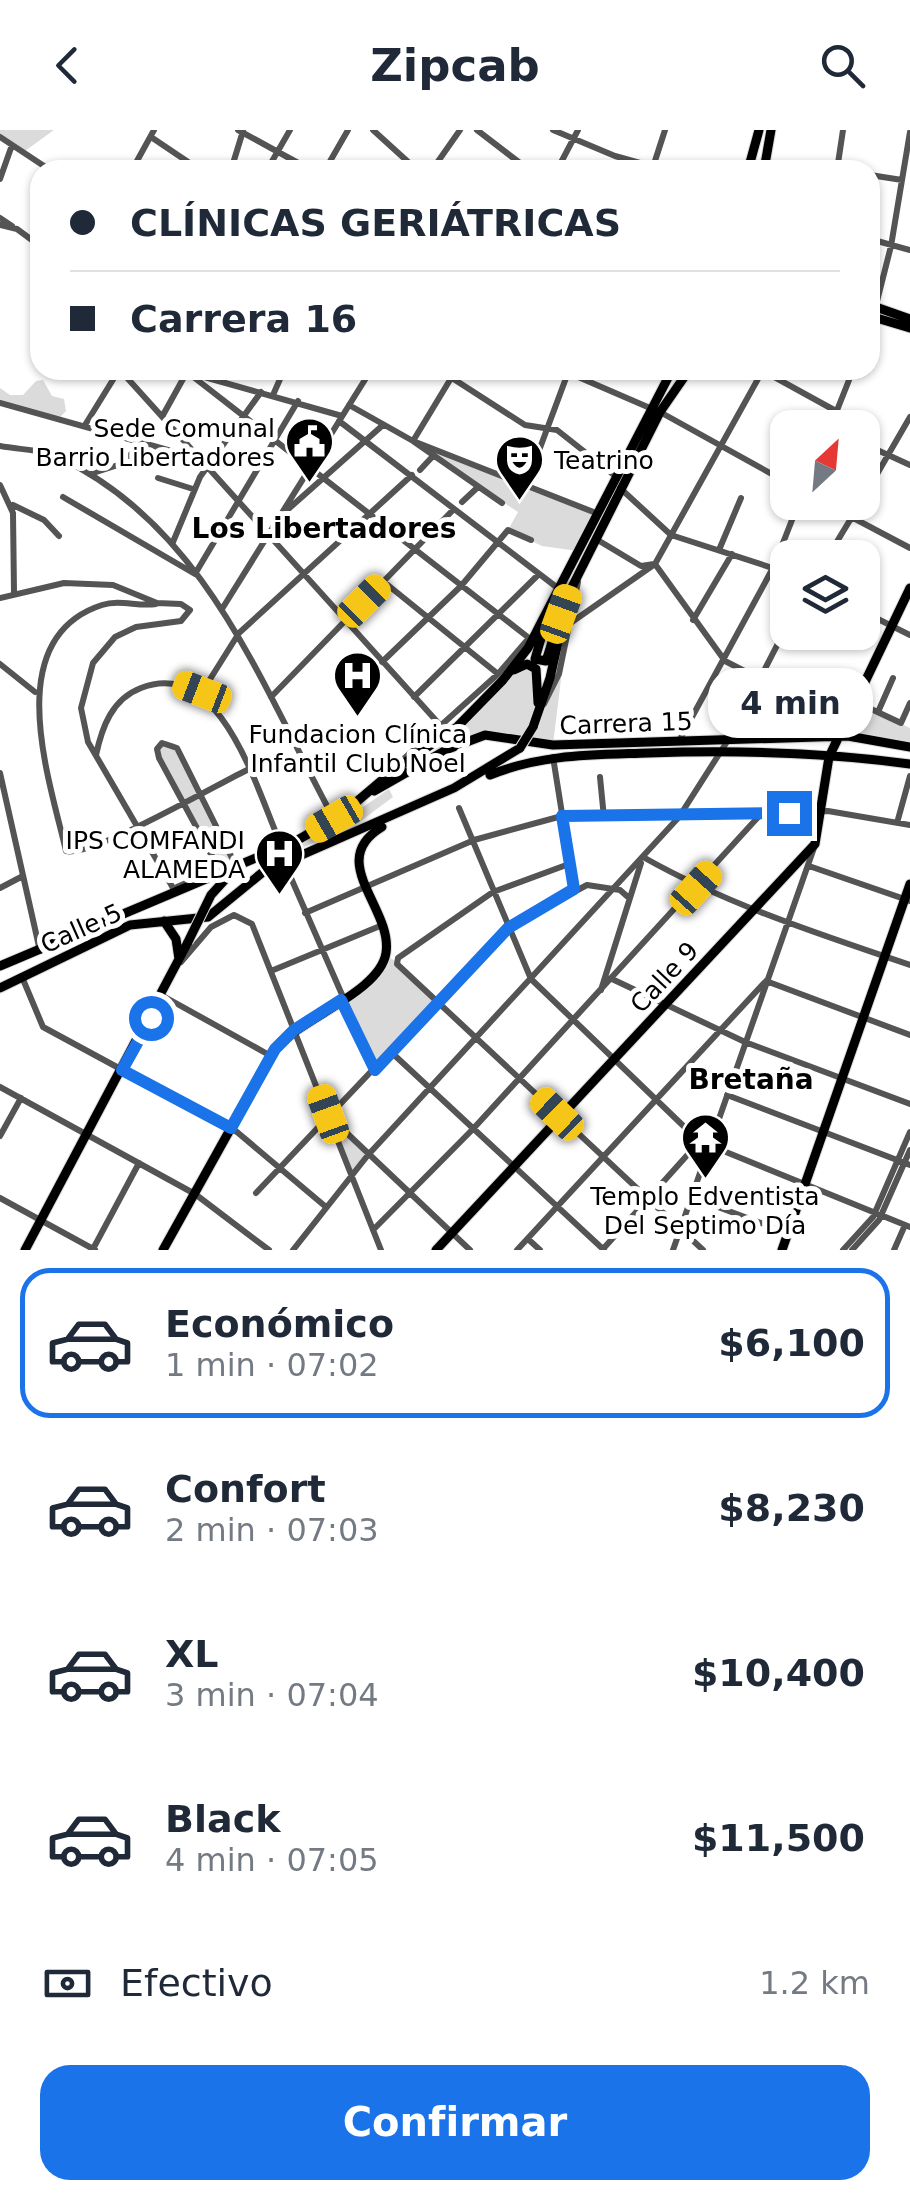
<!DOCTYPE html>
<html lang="es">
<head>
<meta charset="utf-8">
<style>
	:root { --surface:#fff; --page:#f2f2f3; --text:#1f2937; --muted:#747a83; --line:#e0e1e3; --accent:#1a73e8 }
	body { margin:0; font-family:"DejaVu Sans",sans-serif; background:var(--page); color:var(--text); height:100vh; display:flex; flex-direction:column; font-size:38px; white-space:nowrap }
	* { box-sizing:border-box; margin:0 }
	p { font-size:32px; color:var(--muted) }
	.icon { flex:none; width:55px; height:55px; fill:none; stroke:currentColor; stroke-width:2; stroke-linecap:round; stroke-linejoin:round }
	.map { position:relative; height:1120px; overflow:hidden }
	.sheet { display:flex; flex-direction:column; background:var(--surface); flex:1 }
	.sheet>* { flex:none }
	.top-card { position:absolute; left:30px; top:30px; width:850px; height:220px; border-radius:30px; box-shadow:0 2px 8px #0004; display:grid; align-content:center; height:220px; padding:0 40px; background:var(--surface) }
	.needle { width:65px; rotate:26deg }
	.tools { position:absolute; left:770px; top:280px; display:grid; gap:20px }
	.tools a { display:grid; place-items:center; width:110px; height:110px; border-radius:20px; background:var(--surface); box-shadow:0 2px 8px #0004; font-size:50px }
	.end { position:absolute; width:45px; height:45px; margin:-22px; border:12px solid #1a73e8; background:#fff; box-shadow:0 0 0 5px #fff }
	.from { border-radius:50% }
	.bubble { position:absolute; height:70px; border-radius:30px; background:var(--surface); box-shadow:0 2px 8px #0004; font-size:32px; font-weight:700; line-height:70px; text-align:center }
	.car { position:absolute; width:30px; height:60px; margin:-30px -15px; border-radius:12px; box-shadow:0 0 8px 2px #0007; background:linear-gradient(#f5c518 24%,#345 0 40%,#f5c518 0 76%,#345 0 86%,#f5c518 0) }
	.top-card b { display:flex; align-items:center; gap:35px; height:95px; font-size:38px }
	.top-card b+b { border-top:2px solid var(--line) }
	.top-card i { width:25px; height:25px; background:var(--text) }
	ul { padding:18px 0 0; list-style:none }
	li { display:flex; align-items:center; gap:30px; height:150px; margin:0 20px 15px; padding:0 20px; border:5px solid transparent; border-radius:30px }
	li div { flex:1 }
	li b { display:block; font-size:38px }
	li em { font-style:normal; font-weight:700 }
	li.selected { border-color:var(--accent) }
	li>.icon { width:90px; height:90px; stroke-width:1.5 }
	.pay { display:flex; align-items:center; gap:25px; height:110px; padding:0 40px; font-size:38px }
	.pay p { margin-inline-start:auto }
	.cta { display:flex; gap:20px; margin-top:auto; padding:20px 40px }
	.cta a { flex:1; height:115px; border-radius:30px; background:var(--accent); color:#fff; font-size:40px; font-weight:700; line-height:115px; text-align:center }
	header { display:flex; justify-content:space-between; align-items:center; height:130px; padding:0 40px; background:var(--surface); font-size:45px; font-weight:700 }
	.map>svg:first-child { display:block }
	.green { fill:#dbdbdb }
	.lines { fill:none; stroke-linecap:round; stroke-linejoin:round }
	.major-casing { stroke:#dbdbdb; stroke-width:11 }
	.minor { stroke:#545454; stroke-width:6 }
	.major { stroke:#000; stroke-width:9 }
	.major-bridge-casing { stroke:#dbdbdb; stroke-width:11; stroke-linecap:butt }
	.major-bridge { stroke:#000; stroke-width:9 }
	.route { stroke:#1a73e8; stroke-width:12 }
	.labels { text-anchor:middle; stroke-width:10; stroke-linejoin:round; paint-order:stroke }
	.poi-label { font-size:25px; fill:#000; stroke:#fff; text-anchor:end }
	.street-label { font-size:25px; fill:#000; stroke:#fff }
	.neighbourhood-label { font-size:28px; font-weight:bold; fill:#000; stroke:#fff }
</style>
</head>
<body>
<header><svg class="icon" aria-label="back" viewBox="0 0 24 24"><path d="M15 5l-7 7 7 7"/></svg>Zipcab<svg class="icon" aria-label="search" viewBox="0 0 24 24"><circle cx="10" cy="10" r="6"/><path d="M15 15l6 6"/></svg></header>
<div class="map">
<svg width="910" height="1120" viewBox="0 0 910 1120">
	<rect width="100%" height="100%" fill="#fff"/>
	<path class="green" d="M0,0H54L25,21L0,7Z
		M43,250L52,266L64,269L66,281L60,287L0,273V258L10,265H23L36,251Z
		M434,319L596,383L578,421L542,416L508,400L518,382L433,326Z
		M533,537L538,583L559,544L561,549L553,615L502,605L435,621L440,609L516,538Z
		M856,572L910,598V617L838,608Z
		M166,611L175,614L234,732L219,739L157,619Z
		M389,659L393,667L358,693L284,726L282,720L336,696Z
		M385,826L396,831L437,872L375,940L341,870L369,852Z
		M328,985L368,1025L350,1045Z"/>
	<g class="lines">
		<defs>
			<path id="major" d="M748,40L759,0
				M764,40L771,0
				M870,175L910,189
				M870,186L910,198
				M544,498L535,529L546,531L552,512
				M514,540L527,534L536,539L538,573
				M533,597L550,548L569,463L660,282L689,240
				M490,645C542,624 592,625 648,623C736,620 823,622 910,634
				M374,661L448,619L485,605L553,615L848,606L910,617
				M164,791L176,809L179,829
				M0,836L296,711L341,685L394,640L457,597L503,550L528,518L672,240
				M0,858L130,795L208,787L263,742L454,658L520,618
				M25,1120L188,812
				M163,1120L275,919C301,888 380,862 386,823C393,778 325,731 382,697
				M436,1120L815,714L829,627L910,458
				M782,1120L910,754"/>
		</defs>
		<use href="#major" class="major-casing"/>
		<path class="minor" d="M238,0L311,40
			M373,0L417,40
			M477,0L529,40
			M553,0L615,26L665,40
			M0,7L50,40
			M151,7L200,40
			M653,37L665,0
			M132,40L154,0
			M231,40L243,1
			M267,40L290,0
			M325,40L348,0
			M432,40L460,0
			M557,40L578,0
			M837,40L843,0
			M870,45L902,50
			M0,49L12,15
			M0,88L12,96
			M0,95L17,99L40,116
			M870,109L910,120
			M40,192V194
			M870,199L891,116L910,2
			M120,240L441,596
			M417,240L452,248L525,295L557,300L614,345
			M562,240L650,278
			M763,241L836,281
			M187,242L529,508
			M190,243L342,286
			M273,265L284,240
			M0,273L200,329
			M349,275L413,311L502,373
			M660,282L788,353
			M163,285L188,240
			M339,291L559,459
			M85,295L119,240
			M830,298L853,240
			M413,311L596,383
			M413,311L456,240
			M862,313L910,335
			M0,316C20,320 42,319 60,328C206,397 262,557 334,689
			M534,334L569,240
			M420,340L433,326
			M90,344L118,335L142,315
			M158,348L193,359
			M0,355L13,383L14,462
			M620,358L671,405L788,443
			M63,367L195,444L298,271
			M862,370L910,287
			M462,372L478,357
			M823,372L910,418
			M13,375L44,390L59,406
			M276,390L383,295
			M596,409L641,436L654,434
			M173,412L200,347L261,262
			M719,420L741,368
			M827,428L861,372
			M655,434L725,531L758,548L835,606
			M384,452L498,544
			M0,468L64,453L113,455L157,473L181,474L190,480L181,491L136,497L115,507L93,533L81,578L88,612L173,758
			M156,474C138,477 120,469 102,475C0,508 49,648 66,721C88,729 218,654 247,640
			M222,479L371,240
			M862,481L910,505
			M693,490L732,424
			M569,494L655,434L763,240
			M382,532L461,456L508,400L531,410
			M0,534L35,562
			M202,562L239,503L412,345
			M271,567L454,379
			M414,567L539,444
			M856,572L901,593L910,573
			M544,574L559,544L578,452
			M878,582L893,548
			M679,611L774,436L799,372
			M96,625C102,597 112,569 141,558C222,526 257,662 282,717
			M553,627L574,759
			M398,634L498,544L529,508
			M0,643L40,821
			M600,647L604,688
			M459,678L531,849L699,1011L910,1097
			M897,693L910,646
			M643,727C728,775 819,804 910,835
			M284,732L375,940
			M569,734L493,762L398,828L397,834L703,1120
			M809,736L910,771
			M219,739L159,628L157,619L162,613L177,618L234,732
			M177,757L202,746
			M0,758L21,747
			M305,783L474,710L562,686L828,681L910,695
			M181,832L211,797L234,785L252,794L381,1120
			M271,841L380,796
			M22,847L43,897L237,1002L326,1077
			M612,849L745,912L910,974
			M766,851L910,905
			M601,860L641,733
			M163,866L271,926
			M391,922L604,1120
			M0,957L195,1064L269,1120
			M727,965L910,1035
			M332,989L470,1120
			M0,1006L21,968
			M256,1063L507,798L587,755L620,760L629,768
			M691,1067L788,1103
			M0,1068L95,1120
			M373,1100L473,999L760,685
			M528,1109L540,1120
			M93,1119L139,1033
			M603,1119L699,1012
			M293,1120L368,1025L679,687L730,607L788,494
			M517,1120L764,853
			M673,1120L815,715
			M843,1120L873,1087L910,1002
			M852,1120L879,1090L910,1020
			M894,1120L905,1095"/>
		<use href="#major" class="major"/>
		<defs>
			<path id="major-bridge" d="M520,618L533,597
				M188,812L211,765L231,743"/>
		</defs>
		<use href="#major-bridge" class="major-bridge-casing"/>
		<use href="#major-bridge" class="major-bridge"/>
	</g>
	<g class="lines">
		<path class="route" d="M151,888L122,940L231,998L275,919L294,900L341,870L375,940L508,798L574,759L562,686L789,683"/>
	</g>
	<defs>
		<symbol id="civic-pin" viewBox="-11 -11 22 30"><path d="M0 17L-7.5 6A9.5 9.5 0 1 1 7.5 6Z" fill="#000" stroke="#fff"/><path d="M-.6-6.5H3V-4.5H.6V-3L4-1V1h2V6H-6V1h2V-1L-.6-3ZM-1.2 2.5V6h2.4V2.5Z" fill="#fff"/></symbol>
		<symbol id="theatre-pin" viewBox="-11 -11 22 30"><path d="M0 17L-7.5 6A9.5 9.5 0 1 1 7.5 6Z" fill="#000" stroke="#fff"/><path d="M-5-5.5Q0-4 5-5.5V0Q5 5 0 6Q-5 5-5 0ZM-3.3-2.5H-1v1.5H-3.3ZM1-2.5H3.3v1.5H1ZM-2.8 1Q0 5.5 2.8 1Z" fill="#fff"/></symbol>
		<symbol id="hospital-pin" viewBox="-11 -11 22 30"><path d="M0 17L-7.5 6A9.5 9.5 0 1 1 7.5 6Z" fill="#000" stroke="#fff"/><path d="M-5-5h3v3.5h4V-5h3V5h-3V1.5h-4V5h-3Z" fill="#fff"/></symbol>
		<symbol id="temple-pin" viewBox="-11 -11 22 30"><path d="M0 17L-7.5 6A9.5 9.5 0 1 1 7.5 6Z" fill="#000" stroke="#fff"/><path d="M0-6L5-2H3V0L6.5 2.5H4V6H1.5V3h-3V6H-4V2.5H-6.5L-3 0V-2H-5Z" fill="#fff"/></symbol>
	</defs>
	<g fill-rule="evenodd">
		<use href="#civic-pin" x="282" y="284" width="55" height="75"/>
		<use href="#theatre-pin" x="492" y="302" width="55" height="75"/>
		<use href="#hospital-pin" x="330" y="518" width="55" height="75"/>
		<use href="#hospital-pin" x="252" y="696" width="55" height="75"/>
		<use href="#temple-pin" x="678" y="980" width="55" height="75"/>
	</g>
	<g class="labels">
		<g class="poi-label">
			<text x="275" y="307">Sede Comunal<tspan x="275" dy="29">Barrio Libertadores</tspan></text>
			<text x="554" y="339" text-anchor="start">Teatrino</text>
			<text x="358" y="613" text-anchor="middle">Fundacion Clínica<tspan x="358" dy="29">Infantil Club Noel</tspan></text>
			<text x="245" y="719">IPS COMFANDI<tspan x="245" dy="29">ALAMEDA</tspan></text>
			<text x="705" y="1075" text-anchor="middle">Templo Edventista<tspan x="705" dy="29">Del Septimo Día</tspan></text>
		</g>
		<g class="street-label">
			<text transform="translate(626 593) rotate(-2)" y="9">Carrera 15</text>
			<text transform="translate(81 798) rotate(-24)" y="9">Calle 5</text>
			<text transform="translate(664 847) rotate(-47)" y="9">Calle 9</text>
		</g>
		<g class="neighbourhood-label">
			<text x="324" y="408">Los Libertadores</text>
			<text x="751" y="959">Bretaña</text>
		</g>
	</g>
</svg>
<div class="tools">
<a><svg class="needle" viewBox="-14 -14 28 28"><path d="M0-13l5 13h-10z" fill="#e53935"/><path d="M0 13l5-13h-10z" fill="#747a83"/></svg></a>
<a><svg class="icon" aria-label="layers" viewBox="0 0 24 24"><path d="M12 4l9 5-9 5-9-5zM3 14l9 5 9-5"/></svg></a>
</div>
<i class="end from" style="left:151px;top:888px"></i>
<i class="end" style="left:789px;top:683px"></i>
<div class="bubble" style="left:708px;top:538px;width:165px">4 min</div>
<i class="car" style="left:364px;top:471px;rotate:45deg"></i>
<i class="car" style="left:561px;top:484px;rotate:20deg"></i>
<i class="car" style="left:202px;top:562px;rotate:291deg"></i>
<i class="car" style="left:334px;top:689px;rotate:240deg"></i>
<i class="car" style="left:696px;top:758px;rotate:42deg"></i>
<i class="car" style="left:328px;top:984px;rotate:340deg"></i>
<i class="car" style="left:557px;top:984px;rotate:314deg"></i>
<div class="top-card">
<b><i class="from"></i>CLÍNICAS GERIÁTRICAS</b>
<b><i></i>Carrera 16</b>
</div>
</div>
<section class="sheet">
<ul>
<li class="selected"><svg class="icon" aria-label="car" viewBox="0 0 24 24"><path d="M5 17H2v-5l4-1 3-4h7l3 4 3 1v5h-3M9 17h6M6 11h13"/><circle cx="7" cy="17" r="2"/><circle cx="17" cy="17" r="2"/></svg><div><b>Económico</b><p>1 min · 07:02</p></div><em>$6,100</em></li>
<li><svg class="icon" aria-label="car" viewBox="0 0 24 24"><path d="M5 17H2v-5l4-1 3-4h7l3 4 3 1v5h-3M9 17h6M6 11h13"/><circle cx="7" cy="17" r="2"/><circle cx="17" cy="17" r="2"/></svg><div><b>Confort</b><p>2 min · 07:03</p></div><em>$8,230</em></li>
<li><svg class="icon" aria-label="car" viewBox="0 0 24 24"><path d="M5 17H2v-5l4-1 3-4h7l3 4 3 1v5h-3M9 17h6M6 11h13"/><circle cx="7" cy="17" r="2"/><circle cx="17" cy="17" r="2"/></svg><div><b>XL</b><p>3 min · 07:04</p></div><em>$10,400</em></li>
<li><svg class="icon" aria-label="car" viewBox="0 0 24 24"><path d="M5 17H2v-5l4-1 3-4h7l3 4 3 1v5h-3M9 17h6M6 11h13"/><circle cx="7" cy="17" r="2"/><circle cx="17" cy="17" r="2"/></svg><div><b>Black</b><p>4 min · 07:05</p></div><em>$11,500</em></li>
</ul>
<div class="pay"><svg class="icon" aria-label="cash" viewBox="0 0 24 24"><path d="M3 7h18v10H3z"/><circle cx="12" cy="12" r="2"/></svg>Efectivo<p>1.2 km</p></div>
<div class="cta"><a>Confirmar</a></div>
</section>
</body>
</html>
